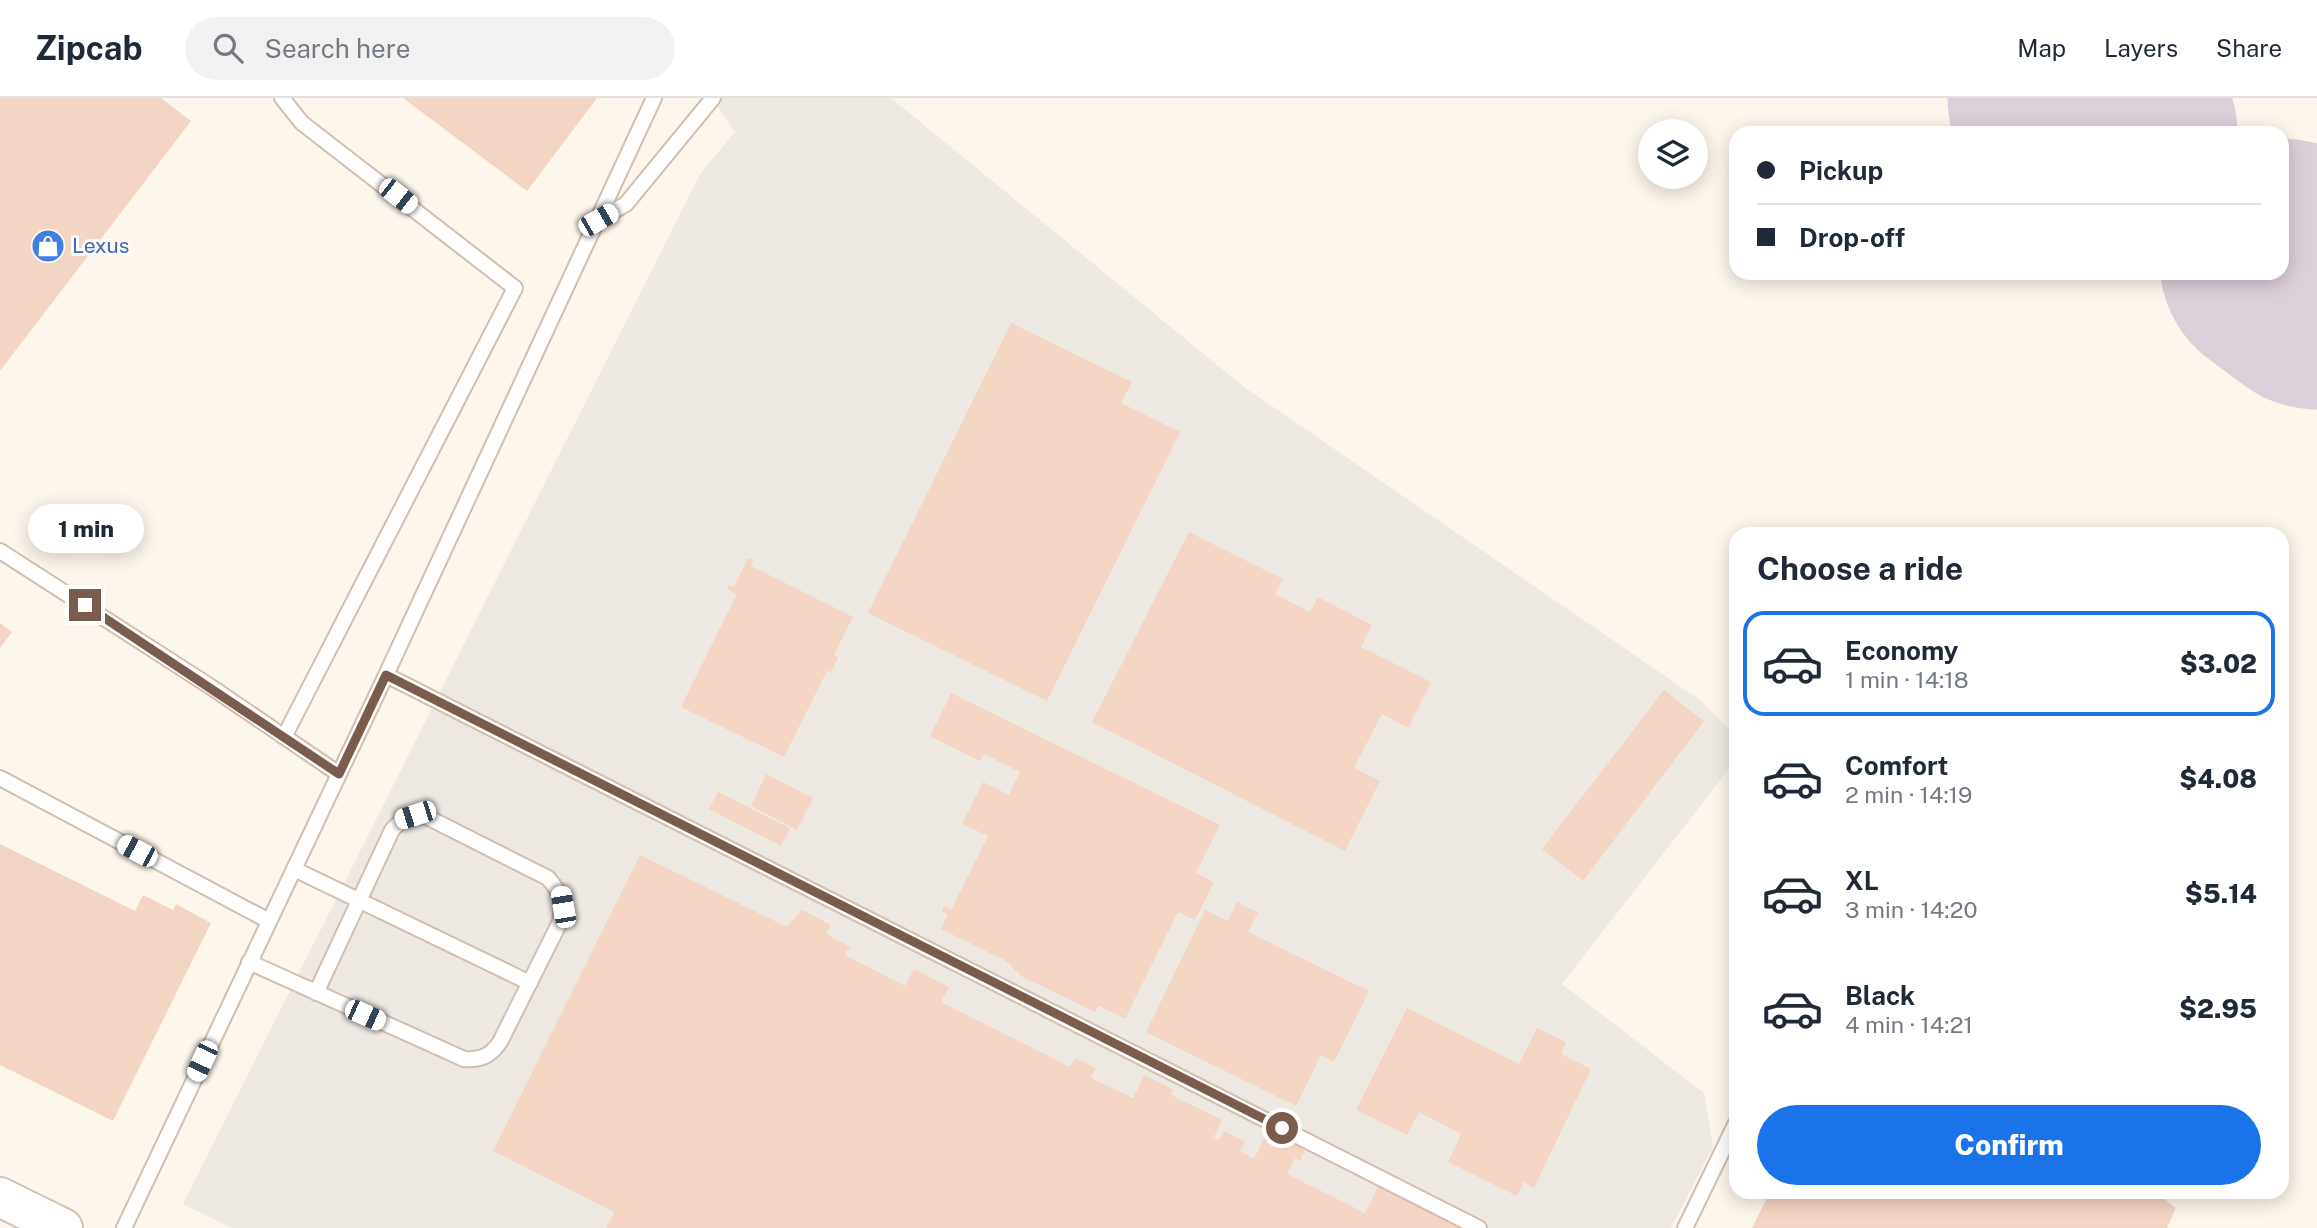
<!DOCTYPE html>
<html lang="en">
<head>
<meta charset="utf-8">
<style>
	:root { --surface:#fff; --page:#f2f2f3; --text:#1f2937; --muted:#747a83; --line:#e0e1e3; --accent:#1a73e8 }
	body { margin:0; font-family:"Public Sans",sans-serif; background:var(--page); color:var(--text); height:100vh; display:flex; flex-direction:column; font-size:26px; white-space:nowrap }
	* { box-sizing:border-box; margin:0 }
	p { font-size:23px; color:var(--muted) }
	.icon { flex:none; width:38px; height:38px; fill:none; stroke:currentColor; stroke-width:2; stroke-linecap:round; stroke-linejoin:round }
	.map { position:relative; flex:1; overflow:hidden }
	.sheet { position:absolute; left:1729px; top:429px; width:560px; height:672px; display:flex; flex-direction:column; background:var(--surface); border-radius:21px; box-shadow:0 4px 18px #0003 }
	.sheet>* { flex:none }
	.guide { position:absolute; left:1729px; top:28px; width:560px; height:154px; border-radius:21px; box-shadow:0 4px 18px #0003; display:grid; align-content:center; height:154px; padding:0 28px; background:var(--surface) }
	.tools { position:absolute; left:1638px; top:21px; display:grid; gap:14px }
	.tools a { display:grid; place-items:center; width:70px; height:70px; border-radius:50%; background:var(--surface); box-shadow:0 4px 18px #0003; font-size:35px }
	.end { position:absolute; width:32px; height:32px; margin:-16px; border:9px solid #7a5c4d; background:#fff; box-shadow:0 0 0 4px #fff }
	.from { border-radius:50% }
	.bubble { position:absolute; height:49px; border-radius:24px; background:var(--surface); box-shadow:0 4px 18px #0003; font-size:23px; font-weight:800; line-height:49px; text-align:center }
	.car { position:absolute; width:21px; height:42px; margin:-21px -10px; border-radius:9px; box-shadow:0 0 5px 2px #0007; background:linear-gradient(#fff 24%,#345 0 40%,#fff 0 76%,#345 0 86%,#fff 0) }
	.guide b { display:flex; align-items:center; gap:24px; height:66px; font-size:26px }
	.guide b+b { border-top:2px solid var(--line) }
	.guide i { width:18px; height:18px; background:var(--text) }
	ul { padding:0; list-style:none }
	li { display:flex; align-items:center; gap:21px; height:105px; margin:0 14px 10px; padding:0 14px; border:4px solid transparent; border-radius:21px }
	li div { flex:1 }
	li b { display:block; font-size:26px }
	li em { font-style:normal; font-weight:800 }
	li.on { border-color:var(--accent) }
	li>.icon { width:63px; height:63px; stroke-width:1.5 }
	h2 { padding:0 28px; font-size:32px; line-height:84px }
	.action { display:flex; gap:14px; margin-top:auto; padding:14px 28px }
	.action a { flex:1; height:80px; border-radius:42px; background:var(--accent); color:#fff; font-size:28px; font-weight:800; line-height:80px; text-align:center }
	header { display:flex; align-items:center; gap:42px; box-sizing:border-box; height:98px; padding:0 35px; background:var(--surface); border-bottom:2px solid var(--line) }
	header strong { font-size:33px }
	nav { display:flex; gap:38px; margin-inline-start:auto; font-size:24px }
	.search { width:490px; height:63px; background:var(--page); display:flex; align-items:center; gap:18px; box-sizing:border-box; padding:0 24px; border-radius:38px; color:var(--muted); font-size:26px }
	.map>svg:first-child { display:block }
	.industrial { fill:#efe9e4 }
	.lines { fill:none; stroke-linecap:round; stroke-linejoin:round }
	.runway { stroke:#dbcfda; stroke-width:245 }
	.building { fill:#f3d5c3 }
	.service-casing { stroke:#d1beb0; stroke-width:18 }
	.secondary-casing { stroke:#d6c0b0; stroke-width:42 }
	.service { stroke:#fff; stroke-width:14 }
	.secondary { stroke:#fff; stroke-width:38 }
	.route { stroke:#7a5c4d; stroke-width:9 }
	.labels { text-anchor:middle; stroke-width:6; stroke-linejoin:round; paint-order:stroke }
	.shop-label { font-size:21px; fill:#366cbe; stroke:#fffaf3; text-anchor:start }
</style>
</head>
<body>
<header>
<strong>Zipcab</strong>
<div class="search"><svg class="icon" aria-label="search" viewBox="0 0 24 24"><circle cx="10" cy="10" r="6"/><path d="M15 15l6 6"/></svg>Search here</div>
<nav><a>Map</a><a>Layers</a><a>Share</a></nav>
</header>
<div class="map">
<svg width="2317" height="1130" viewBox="0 0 2317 1130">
	<rect width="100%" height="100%" fill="#fdf6ec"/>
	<path class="industrial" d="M712,0H891L1244,289L1700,602L1736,638V662L1562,886L1704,995L1713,1049L1671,1130H232L183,1106L700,76L735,34Z"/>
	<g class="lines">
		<path class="runway" d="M2070,0L2115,35
			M2282,163L2317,189"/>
	</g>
	<path class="building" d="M0,0H161L191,23L0,273Z
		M403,0H597L527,93Z
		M1011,225L1132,284L1121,305L1180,334L1047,603L868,515Z
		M1189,434L1283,481L1275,496L1310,514L1318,499L1372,527L1361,549L1431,584L1408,630L1382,616L1354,670L1380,683L1345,753L1092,624Z
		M748,460L753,462L751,468L853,519L834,557L838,560L831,574L827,573L784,659L681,609L737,496L727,491L729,487L734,489Z
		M0,525L12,534L0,550Z
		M1664,592L1704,623L1583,783L1542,751Z
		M951,595L1220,727L1196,775L1214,784L1195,822L1178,814L1125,921L1099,908L1095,914L1021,878L1006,863L941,831L948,816L942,813L944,808L951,812L988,738L962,726L983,684L1009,697L1020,674L984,656L980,663L930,638Z
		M766,676L813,700L797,732L751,708Z
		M718,694L790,730L781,748L709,711Z
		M0,746L135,813L143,797L173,812L176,806L211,825L113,1023L0,967Z
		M640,757L787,829L802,812L831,827L826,836L850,849L845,857L905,888L914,871L949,889L941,904L1070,969L1075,960L1096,970L1091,980L1133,1000L1144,977L1174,992L1171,997L1222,1022L1214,1039L1219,1042L1224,1033L1245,1044L1240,1053L1254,1061L1264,1040L1281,1048L1285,1039L1302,1048L1300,1050L1305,1052L1300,1063L1295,1060L1287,1076L1365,1115L1381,1083L1466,1130H606L614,1114L493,1053Z
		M1237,804L1258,815L1248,834L1369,893L1334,964L1321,957L1296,1008L1146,934L1205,812L1228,823Z
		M1407,910L1519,966L1537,930L1566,944L1561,956L1591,971L1534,1090L1524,1084L1517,1098L1448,1064L1461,1036L1419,1014L1407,1037L1356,1012Z
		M1770,1094H2155L2176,1110L2167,1130H1752Z"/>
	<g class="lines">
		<defs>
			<path id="service" d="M282,0L302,25L515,190L284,639
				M598,122L626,106L713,0
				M0,453L211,589L339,676
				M386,577L1479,1130
				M0,680L269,823
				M294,771L530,885
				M249,864L464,961C482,962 490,958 500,944L560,824C564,803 562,796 548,780L427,719C411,716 403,720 392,732L316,895
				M124,1130L386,577L654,0
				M1685,1130L1736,1025"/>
			<path id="secondary" d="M0,1099L63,1130"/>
		</defs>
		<use href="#service" class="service-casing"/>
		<use href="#secondary" class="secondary-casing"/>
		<use href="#service" class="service"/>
		<use href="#secondary" class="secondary"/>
	</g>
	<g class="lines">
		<path class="route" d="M85,507L339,676L386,577L1282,1030"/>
	</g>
	<defs>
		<symbol id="shop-disc" viewBox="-11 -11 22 22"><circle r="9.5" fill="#3f7fe0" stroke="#fffaf3"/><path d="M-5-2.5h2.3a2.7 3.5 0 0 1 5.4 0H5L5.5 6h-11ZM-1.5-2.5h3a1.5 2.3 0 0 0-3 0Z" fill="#fff"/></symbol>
	</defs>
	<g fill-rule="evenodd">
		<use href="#shop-disc" x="29" y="129" width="38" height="38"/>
	</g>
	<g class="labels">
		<g class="shop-label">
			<text x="72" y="155">Lexus</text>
		</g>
	</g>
</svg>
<div class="tools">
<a><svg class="icon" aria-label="layers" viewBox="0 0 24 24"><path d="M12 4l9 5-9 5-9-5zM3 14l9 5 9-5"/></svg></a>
</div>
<i class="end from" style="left:1282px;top:1030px"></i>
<i class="end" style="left:85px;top:507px"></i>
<div class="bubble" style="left:28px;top:406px;width:116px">1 min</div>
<i class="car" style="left:398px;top:98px;rotate:128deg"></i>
<i class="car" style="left:598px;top:122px;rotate:60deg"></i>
<i class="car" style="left:415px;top:717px;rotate:252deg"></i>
<i class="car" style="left:137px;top:753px;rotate:298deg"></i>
<i class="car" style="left:563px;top:809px;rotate:350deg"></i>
<i class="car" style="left:365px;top:917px;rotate:114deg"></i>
<i class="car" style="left:202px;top:963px;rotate:205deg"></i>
<div class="guide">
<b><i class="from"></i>Pickup</b>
<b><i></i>Drop-off</b>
</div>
<section class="sheet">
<h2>Choose a ride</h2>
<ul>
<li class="on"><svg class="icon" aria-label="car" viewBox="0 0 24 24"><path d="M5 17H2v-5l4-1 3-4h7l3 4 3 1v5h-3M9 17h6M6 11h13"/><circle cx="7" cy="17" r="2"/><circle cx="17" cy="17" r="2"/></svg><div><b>Economy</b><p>1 min · 14:18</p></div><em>$3.02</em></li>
<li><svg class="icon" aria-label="car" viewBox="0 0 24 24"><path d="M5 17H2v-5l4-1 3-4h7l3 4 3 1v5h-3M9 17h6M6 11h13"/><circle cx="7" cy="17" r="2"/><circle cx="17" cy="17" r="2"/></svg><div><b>Comfort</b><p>2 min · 14:19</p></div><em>$4.08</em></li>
<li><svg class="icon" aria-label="car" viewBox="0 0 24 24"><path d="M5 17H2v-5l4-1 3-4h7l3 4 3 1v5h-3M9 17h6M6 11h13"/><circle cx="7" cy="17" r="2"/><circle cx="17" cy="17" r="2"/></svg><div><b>XL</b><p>3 min · 14:20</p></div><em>$5.14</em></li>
<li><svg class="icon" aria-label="car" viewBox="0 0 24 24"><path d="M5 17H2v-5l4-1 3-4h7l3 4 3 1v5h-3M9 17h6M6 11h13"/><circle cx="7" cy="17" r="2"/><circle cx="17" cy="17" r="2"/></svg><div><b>Black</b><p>4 min · 14:21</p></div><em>$2.95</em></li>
</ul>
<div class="action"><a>Confirm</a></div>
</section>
</div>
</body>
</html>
